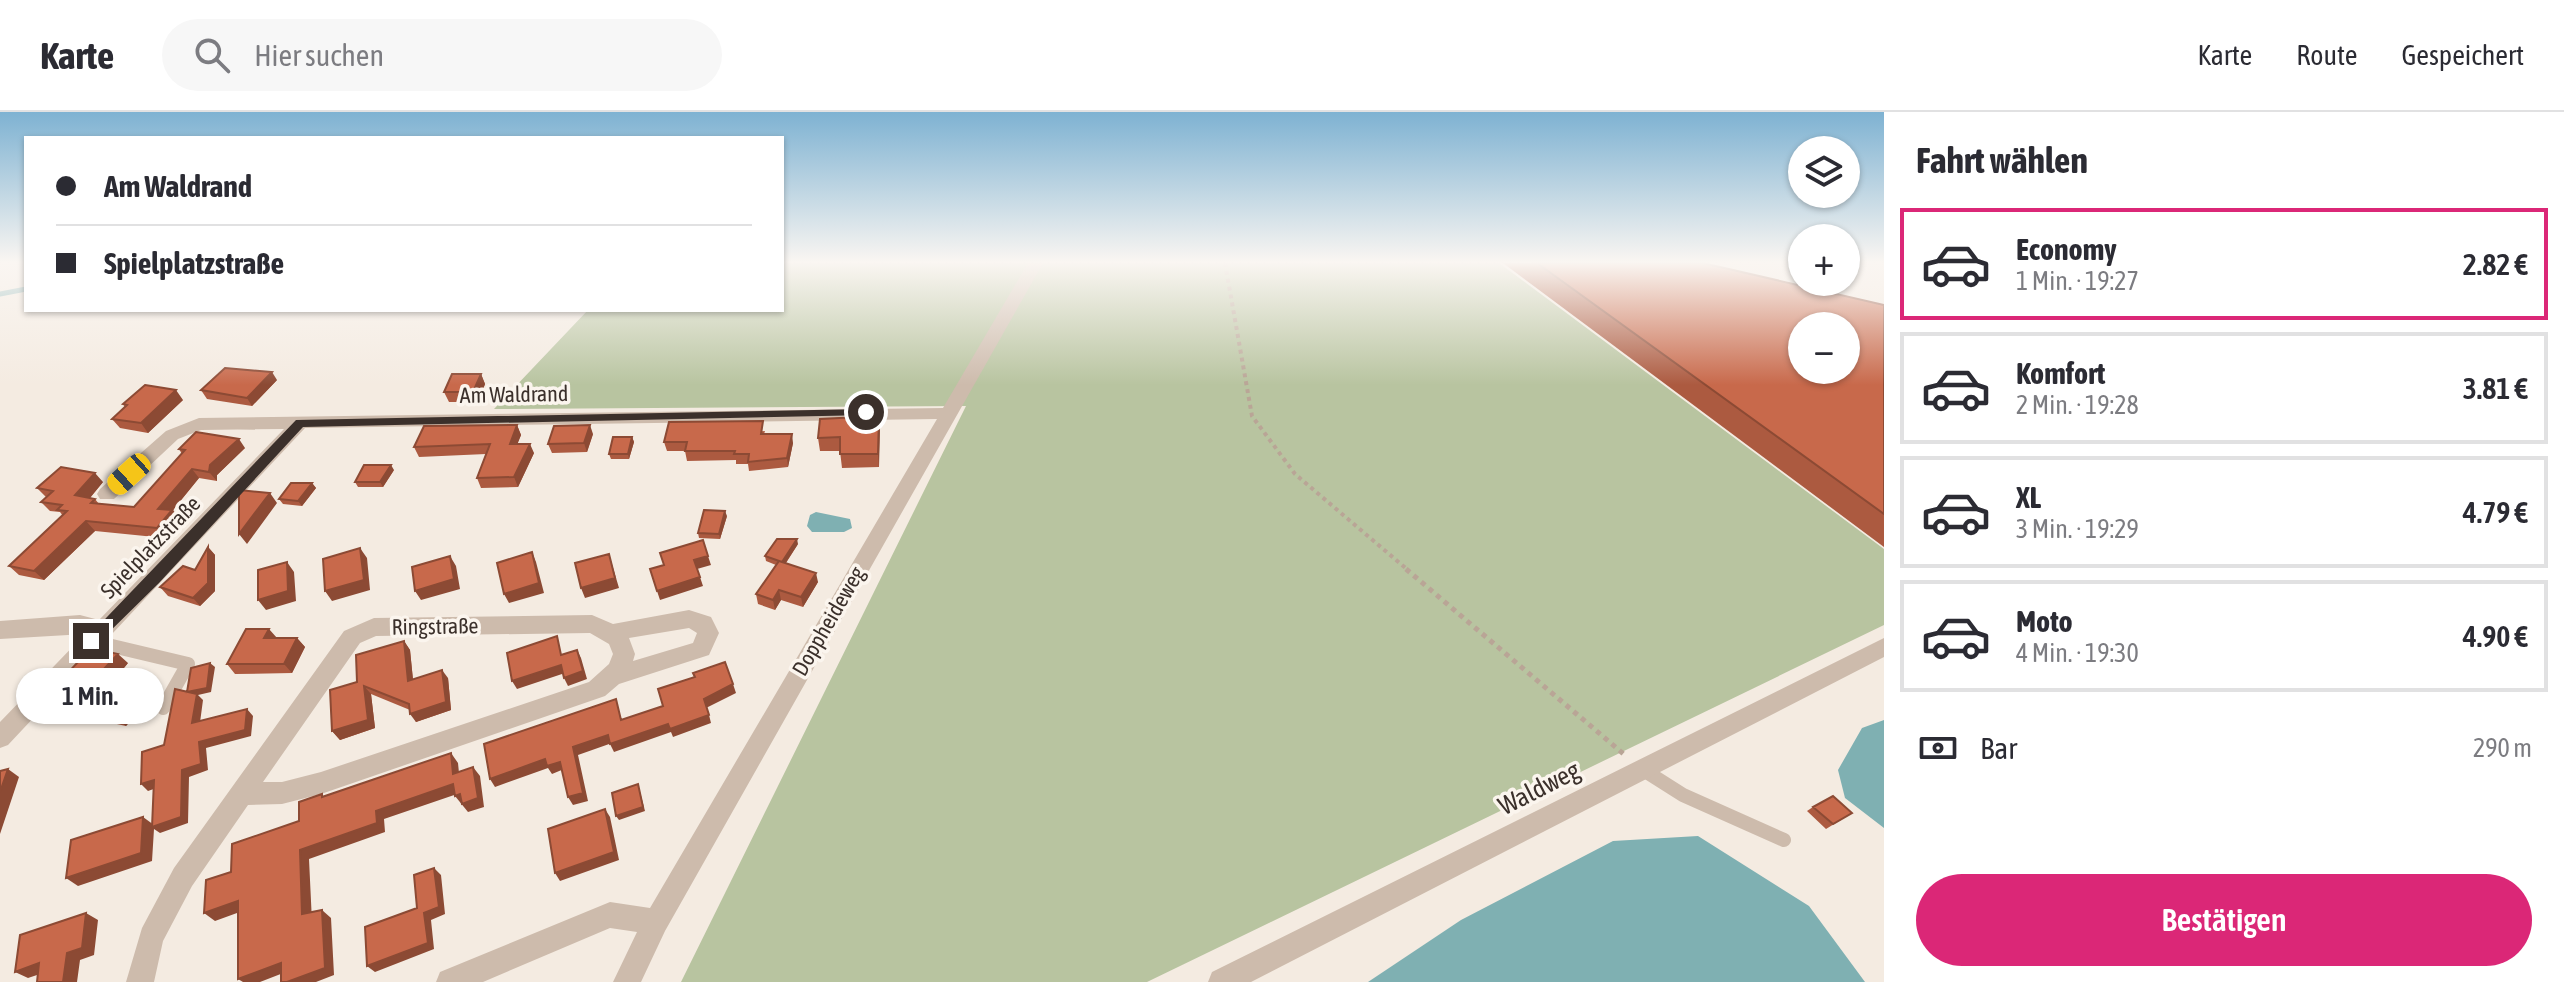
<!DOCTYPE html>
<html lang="de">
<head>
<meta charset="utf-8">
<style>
	:root { --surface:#fff; --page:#f7f7f7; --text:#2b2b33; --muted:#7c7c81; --line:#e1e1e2; --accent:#db2777 }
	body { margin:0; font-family:"Asap Condensed",sans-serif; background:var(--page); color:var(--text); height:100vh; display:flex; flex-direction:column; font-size:30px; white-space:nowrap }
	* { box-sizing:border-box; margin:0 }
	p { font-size:26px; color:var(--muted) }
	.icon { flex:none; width:44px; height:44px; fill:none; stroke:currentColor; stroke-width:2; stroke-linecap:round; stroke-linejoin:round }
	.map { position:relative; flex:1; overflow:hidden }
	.details { display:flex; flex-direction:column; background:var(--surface); width:680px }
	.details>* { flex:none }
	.banner { position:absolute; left:24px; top:24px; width:760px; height:176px; border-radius:0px; box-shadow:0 2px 6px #0004; display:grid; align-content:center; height:176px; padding:0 32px; background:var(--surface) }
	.tools { position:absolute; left:1788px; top:24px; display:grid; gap:16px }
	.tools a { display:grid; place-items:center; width:72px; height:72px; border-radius:50%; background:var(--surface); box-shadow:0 2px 6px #0004; font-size:40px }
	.end { position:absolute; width:36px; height:36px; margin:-18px; border:10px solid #3b302b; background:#fff; box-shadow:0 0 0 4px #fff }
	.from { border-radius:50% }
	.bubble { position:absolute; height:56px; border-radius:28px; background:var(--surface); box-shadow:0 2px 6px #0004; font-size:26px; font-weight:600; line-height:56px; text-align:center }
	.car { position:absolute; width:24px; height:48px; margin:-24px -12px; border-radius:10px; box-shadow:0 0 6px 2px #0007; background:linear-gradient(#f5c518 24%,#345 0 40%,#f5c518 0 76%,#345 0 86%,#f5c518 0) }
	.banner b { display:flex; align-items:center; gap:28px; height:76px; font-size:30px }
	.banner b+b { border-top:2px solid var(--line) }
	.banner i { width:20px; height:20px; background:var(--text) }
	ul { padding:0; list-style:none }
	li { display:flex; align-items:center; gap:24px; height:112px; margin:0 16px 12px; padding:0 16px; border:4px solid var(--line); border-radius:0px }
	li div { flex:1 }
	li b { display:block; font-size:30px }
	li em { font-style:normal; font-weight:600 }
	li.on { border-color:var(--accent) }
	li>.icon { width:72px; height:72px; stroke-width:1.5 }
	h2 { padding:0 32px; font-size:36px; line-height:96px }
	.pay { display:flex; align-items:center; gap:20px; height:88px; padding:0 32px; font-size:30px }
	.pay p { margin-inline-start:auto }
	.cta { display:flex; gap:16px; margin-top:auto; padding:16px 32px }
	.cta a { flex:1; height:92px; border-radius:48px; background:var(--accent); color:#fff; font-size:32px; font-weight:600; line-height:92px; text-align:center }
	header { display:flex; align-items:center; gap:48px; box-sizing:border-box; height:112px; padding:0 40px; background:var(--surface); border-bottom:2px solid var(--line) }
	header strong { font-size:38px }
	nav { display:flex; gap:44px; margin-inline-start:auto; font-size:28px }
	.search { width:560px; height:72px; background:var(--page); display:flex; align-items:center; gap:20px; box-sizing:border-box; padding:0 28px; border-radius:44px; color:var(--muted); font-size:30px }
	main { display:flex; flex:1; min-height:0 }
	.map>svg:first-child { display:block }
	.green { fill:#b8c4a0 }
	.water { fill:#7fb0b2 }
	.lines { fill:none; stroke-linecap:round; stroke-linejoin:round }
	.stream { stroke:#7fb0b2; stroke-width:5 }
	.path-far1 { stroke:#b9a596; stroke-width:4; stroke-dasharray:4 4; stroke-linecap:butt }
	.path { stroke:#b9a596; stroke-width:5; stroke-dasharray:5 5; stroke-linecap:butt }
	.service { stroke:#cdbbac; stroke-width:14 }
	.minor { fill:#cdbbac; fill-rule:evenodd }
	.wall { fill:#ac5a40 }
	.shaded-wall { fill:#8c4a34 }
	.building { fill:#c8694b; stroke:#8c4a34; stroke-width:2; fill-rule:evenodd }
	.route { fill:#3b302b }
	.labels { text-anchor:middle; stroke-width:7; stroke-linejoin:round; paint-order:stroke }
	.street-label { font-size:22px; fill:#3b302b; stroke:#fbf5ee }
	.near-street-label { font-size:26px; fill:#3b302b; stroke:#fbf5ee }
</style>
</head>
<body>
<header>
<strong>Karte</strong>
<div class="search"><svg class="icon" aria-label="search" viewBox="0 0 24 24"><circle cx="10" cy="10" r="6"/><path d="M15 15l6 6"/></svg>Hier suchen</div>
<nav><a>Karte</a><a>Route</a><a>Gespeichert</a></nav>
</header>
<main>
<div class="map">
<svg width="1884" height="870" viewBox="0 0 1884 870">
	<rect width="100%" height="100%" fill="#f4ebe1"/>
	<path class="green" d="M782,151H1499L1884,437V513L1147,870H681L966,294L494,297L588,198H782Z"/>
	<path class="water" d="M816,400L850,407L852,416L844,420H812L807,414L810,403Z
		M1884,608V716L1845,686L1838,658L1862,616Z
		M1698,724L1809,794L1865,870H1368L1461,808L1613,729Z"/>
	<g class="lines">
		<path class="stream" d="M0,182L26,177"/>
		<path class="path-far1" d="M1225,151L1252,304L1295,362L1409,459"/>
		<path class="path" d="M1406,457L1626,644"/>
		<path class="service" d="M91,529L188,552L163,596
			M1642,657L1683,683L1784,728"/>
		<path class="minor" d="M1028,151H1043L665,819L641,870H613L637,820L610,816L483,870H436L440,860L610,790L650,796L937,307L305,316L8,633L0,636V610L85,522L0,527V509L80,503L99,508L284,317L201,318L178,327L114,387H100L97,382L100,377L166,319L199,306L943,296Z
			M689,498L711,505L719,521L709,543L619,572L605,584L321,682L282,692L248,693L192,774L163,829L154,870H126L142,816L174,756L344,519L374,506L592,503L613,512ZM689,516L697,521L693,531L633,549L635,542L629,526ZM590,521L609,532L613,542L609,552L589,570L321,660L282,670H263L360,531L376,524Z
			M1884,526V545L1251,870H1208L1212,860Z"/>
	</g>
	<path class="wall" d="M1503,151H1703L1884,193V435Z
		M481,262L485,272L478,290H449L444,280Z
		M277,268L252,294L207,287L201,278Z
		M183,288L148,321L120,316L112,307L125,295L123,292Z
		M879,304V355L842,356L840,339H820L818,326Z
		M517,313L521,323L517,332L534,341L518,375L481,376L477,366L486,342L419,345L414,335Z
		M765,319L764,322L793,331L788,355L749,359L748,352H736V348L687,349L685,339H667L664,330Z
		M593,322L587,340L552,341L548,332Z
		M632,325L634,330L629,347H611L609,342Z
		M245,336L217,363V369L199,366L173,398L180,408L165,426L95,419L44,468L19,463L9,454L63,404L60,400L50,399L41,390L46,385L37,376L103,370L90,386L95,387L99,392L134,395L182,342L179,337Z
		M394,358L383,375H358L355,370Z
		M312,371L316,376L302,394L283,392L279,387Z
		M727,404L720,427L699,426L698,421Z
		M798,432L786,451L818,470L803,495L781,488L775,498L758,492L756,482L776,453L766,449L765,444Z
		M208,435L215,443V479L200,494L168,484L160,475L195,458Z
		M277,526H297L305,535L292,561L235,562L227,552Z
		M404,529L410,538L413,568L448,566L451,598L416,610L410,598L371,582L375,616L340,628L332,619L357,570Z
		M128,551L119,562L158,578L126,614L94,607L83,598L85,596L60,590L49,581Z
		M1813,695L1852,701L1826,717L1807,699Z"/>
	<path class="shaded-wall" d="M272,260L277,268L252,294L247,286Z
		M481,262L485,272L478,290L473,280Z
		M176,278L183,288L148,321L141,311Z
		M879,304L880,317L879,355L878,342Z
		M517,313L521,323L514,341L510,332Z
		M590,313L593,322L587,340L584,331Z
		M792,322L793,331L788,355L787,346Z
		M632,325L634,330L629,347L628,342Z
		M239,327L245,336L217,363V369L209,360L210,353Z
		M530,332L534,341L518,375L514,365Z
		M391,353L394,358L383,375L380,370Z
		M192,357L199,366L173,398L180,408L165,426L157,416L158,397Z
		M95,361L103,370L84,393L75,383Z
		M312,371L316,376L302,394L298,389Z
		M270,381L277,391L247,432L239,422Z
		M725,399L727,404L720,427L719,422Z
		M86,409L95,419L44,468L34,459Z
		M797,427L798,432L783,455L782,450Z
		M208,435L215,443V479L200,494L193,486Z
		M360,436L367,446L370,478L332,489L325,479Z
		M532,440L536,450L544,481L509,491L504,482Z
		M609,442L619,476L585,486L581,476Z
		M450,444L456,454L460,477L421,488L415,479Z
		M708,444L711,453L697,457L694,448Z
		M287,450L294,460L296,489L266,498L258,488Z
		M816,461L818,470L803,495L801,485Z
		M700,465L703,474L660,488L657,479Z
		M779,478L781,488L775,498L773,488Z
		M269,517L277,526H264Z
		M297,526L305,535L292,561L284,552Z
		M404,529L410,538L414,578L408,569Z
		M577,538L581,546L587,567L568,574L564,566Z
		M118,542L128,551L114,568L103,558Z
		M210,551L215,555L211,580L198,583L203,588L199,618L192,611L187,580Z
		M561,553L565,561L517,577L512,569Z
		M442,558L448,566L451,598L416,610L410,602Z
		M148,568L158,578L126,614L115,605Z
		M733,572L736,581L706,596L704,587Z
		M364,574L371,582L375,616L340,628L332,619Z
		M247,597L253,604L251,624L206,636L208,658L189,665L188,711L160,721L154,717L152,749L78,774L66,766L143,705L154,713L182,658L199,630Z
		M709,603L711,611L673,625L671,620L614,640L610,632L668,612Z
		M608,623L612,631L578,643L588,689L573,693L568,685L573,635Z
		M451,641L458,651L460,671L453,662Z
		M545,647L560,650L564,657L552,662L548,656L495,675L490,667Z
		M473,655L480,664L484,695L468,700L455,684Z
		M8,657L19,665L0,722V680Z
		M154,668L162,674L148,679L141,672Z
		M453,672L460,681L384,707L385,720L309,747L312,810L302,802L300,738L376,699Z
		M638,672L645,699L619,708L616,704Z
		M605,697L610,705L619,748L560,769L555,761Z
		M434,756L441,763L445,802L431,808L434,837L375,860L367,854L424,801Z
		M238,789L248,797L215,809L204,801Z
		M322,798L331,806L334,863L316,870H287Z
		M86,801L98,808L94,843L80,848L77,870H63L67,841Z
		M39,851L52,858L28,866L15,860Z
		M281,851L291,858L260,870H243L238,867Z"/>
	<path class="building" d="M1537,151H1703L1884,193V402ZM1802,214H1846V258H1802Z
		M225,256L272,260L247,286L201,278Z
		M452,262H481L473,280H444Z
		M145,273L176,278L141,311L112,307L127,293L123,292Z
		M879,304L878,342H840V325L818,326L820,307Z
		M763,309L761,322H792L787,346L748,350L749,342H734L735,339H685L687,330H664L669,310Z
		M517,313L510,332H530L514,365L477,366L490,332L414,335L424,314Z
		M590,313L584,331L548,332L554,314Z
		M196,320L239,327L210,353L209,360L192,357L158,397L172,398L157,416L86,409L34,459L9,454L67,399L57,398L62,393L41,390L53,379L37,376L61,355L95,361L75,383L95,387L91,391L134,395L185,338L179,337Z
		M613,325H632L628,342H609Z
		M364,353H391L380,370H355Z
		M291,371H312L298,389L279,387Z
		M239,378L270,381L239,422Z
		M704,398L725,399L719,422L698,421Z
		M777,427H797L782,450L765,444Z
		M703,428L708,444L694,448L700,465L657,479L650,457L664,453L660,441Z
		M208,435V471L193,486L160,475L183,454L195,458Z
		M360,436L364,468L325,479L323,447Z
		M532,440L539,471L504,482L497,451Z
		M609,442L615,466L581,476L575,451Z
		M450,444L454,467L415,479L412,455Z
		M779,449L816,461L801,485L779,478L773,488L756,482Z
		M287,450L288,479L258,488V458Z
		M246,517H269L264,526H297L284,552H227Z
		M557,524L561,543L577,538L583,559L564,566L561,553L512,569L507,541Z
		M404,529L408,569L442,558L446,590L410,602L409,592L364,574L368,608L332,619L330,578L357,570L356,543Z
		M91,536L118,542L103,558L148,568L115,605L83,598L90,590L49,581Z
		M725,550L733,572L704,587L709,603L670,617L668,612L610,632L608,623L573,635L583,681L568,685L560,650L547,654L545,647L490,667L484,632L616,587L621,608L663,594L658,577L695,565L693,561Z
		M210,551L207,576L187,580L191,556Z
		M175,577L197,582L192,611L247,597L245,618L199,630L201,652L182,658L181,705L152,715L154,668L141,672L142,640L164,633Z
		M451,641L453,662L473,655L478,686L462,692L460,682L455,684L453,672L376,699L377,711L300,738L302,802L322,798L325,856L287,870H281V851L238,867V789L204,801L206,768L231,760L232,732L299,709V690L322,682V685Z
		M8,657L0,680V659Z
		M638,672L643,695L616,704L612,681Z
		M1833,684L1852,701L1833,712L1813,695Z
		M605,697L614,740L555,761L548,717Z
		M143,705L141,741L66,766L71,728Z
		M434,756L439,795L424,801L428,831L367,854L365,815L417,796L414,763Z
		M86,801L82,836L67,841L63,870H37L39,851L15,860L20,823Z"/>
	<linearGradient id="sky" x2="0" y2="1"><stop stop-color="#7eb2d2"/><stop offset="0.55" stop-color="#faf6f2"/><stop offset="1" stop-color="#faf6f2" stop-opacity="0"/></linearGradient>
	<rect width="1884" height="273" fill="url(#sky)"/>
	<path class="route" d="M866,297L870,298V303L303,315L159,471L96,533L91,535L84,529L296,308Z"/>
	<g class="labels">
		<g class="street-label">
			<text transform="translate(514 282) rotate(-1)" y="8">Am Waldrand</text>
			<text transform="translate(150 435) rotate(-46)" y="8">Spielplatzstraße</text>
			<text transform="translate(828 509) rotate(-60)" y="8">Doppheideweg</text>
			<text transform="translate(435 514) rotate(-1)" y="8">Ringstraße</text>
		</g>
		<g class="near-street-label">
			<text transform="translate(1539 676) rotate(-27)" y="9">Waldweg</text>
		</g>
	</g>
</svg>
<div class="tools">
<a><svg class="icon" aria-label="layers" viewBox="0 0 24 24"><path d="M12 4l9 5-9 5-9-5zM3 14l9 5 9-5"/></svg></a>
<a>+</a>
<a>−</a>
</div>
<i class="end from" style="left:866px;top:300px"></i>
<i class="end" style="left:91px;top:529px"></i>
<div class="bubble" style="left:16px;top:556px;width:148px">1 Min.</div>
<i class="car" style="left:129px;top:362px;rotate:228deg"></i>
<div class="banner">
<b><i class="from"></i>Am Waldrand</b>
<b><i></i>Spielplatzstraße</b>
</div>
</div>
<section class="details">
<h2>Fahrt wählen</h2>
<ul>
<li class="on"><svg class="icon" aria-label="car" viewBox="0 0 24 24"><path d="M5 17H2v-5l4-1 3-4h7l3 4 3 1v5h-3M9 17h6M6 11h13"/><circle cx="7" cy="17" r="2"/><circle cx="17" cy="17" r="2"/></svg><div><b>Economy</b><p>1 Min. · 19:27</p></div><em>2.82 €</em></li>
<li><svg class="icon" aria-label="car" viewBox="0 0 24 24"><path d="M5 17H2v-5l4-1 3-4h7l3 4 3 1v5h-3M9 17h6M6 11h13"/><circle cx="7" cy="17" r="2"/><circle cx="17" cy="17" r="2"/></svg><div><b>Komfort</b><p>2 Min. · 19:28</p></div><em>3.81 €</em></li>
<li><svg class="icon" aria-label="car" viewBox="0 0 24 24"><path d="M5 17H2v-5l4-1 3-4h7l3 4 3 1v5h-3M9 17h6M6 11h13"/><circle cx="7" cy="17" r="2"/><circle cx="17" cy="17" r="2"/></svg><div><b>XL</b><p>3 Min. · 19:29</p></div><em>4.79 €</em></li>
<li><svg class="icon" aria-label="car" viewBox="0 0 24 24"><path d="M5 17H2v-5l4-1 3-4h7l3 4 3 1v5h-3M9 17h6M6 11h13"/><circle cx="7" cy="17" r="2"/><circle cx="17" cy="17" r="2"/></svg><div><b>Moto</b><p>4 Min. · 19:30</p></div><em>4.90 €</em></li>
</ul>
<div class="pay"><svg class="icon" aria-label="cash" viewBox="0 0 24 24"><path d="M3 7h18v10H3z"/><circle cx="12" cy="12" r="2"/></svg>Bar<p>290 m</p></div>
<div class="cta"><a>Bestätigen</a></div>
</section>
</main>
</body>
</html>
